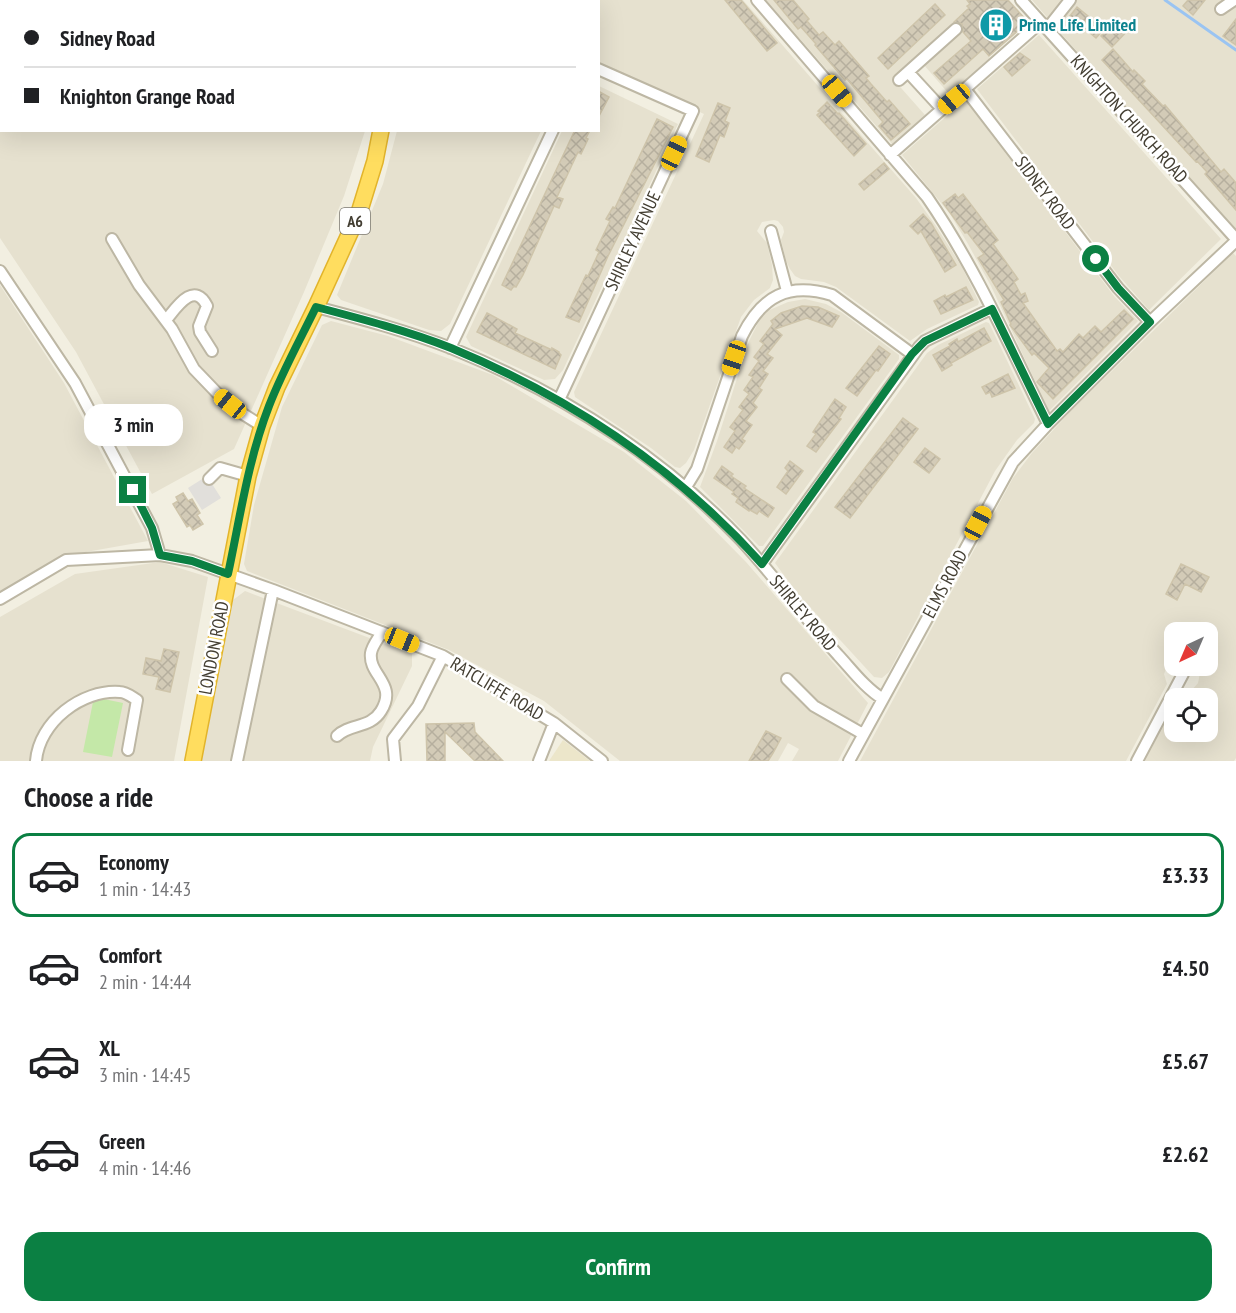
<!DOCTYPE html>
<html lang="en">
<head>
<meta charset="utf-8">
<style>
	:root { --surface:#fff; --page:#f6f6f6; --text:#202124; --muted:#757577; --line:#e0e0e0; --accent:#0b8043 }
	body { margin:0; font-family:"PT Sans Narrow",sans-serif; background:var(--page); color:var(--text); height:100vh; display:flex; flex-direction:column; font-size:22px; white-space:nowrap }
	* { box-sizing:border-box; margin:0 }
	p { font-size:20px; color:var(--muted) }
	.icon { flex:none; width:33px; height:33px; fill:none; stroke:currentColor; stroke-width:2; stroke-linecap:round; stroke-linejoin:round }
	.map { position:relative; height:761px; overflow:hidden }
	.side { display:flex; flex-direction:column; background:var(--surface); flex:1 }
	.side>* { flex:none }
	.top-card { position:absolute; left:0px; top:0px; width:600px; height:132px; box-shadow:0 6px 24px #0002; display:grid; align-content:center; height:132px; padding:0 24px; background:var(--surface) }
	.needle { width:39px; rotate:224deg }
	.fabs { position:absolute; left:1164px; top:622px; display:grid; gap:12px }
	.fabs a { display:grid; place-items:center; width:54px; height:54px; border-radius:12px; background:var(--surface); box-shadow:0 6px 24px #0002; font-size:30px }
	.end { position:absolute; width:27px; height:27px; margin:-14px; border:8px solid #0b8043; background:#fff; box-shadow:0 0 0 3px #fff }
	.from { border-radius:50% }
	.bubble { position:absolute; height:42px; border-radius:18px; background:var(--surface); box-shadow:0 6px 24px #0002; font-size:20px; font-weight:800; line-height:42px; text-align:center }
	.car { position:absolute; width:18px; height:36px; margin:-18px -9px; border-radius:8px; box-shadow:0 0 4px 2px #0007; background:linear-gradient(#f5c518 24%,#345 0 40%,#f5c518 0 76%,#345 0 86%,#f5c518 0) }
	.top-card b { display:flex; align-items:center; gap:21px; height:57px; font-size:22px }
	.top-card b+b { border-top:2px solid var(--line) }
	.top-card i { width:15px; height:15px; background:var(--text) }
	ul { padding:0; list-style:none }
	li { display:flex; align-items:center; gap:18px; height:84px; margin:0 12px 9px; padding:0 12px; border:3px solid transparent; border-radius:18px }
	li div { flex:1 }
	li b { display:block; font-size:22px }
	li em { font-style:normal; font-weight:800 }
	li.selected { border-color:var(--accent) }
	li>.icon { width:54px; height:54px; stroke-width:1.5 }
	h2 { padding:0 24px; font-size:27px; line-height:72px }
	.action { display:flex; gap:12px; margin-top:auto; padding:12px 24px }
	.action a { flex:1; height:69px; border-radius:18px; background:var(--accent); color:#fff; font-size:24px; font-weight:800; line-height:69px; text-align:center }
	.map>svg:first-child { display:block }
	.residential { fill:#e6e1cf }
	.education { fill:#ece6ca }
	.pitch { fill:#c4e8a8 }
	.parking { fill:#e1dfdb }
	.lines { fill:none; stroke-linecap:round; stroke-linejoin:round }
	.stream { stroke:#9ac4f2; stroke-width:3 }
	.building { fill:url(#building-cross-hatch); stroke:#cec4aa; stroke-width:1.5 }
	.minor-casing { stroke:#bdb7a4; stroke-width:14 }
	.highway-casing { stroke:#e2b42b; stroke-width:18 }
	.minor { stroke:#fff; stroke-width:10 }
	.highway { stroke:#ffdd5f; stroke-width:15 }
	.route { stroke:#0b8043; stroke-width:8 }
	.labels { text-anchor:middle; stroke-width:5; stroke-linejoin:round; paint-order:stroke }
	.shield { fill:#fff; stroke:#7b7870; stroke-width:1.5 }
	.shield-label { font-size:16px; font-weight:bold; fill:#433e32 }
	.culture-label { font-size:18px; font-weight:bold; fill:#0d838f; stroke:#fff; text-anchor:start }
	.street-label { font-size:18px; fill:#433e32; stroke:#fff }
</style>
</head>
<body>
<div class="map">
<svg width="1236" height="761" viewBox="0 0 1236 761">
	<defs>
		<pattern id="building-cross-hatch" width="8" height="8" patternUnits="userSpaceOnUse" patternTransform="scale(1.5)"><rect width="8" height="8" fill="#d3cbb7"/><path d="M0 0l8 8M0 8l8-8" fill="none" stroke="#b6af9e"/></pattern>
	</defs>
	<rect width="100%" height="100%" fill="#f2efe1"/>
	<path class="residential" d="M0,0L55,1L2,2V130L365,131L344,196L304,292L234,449L152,494L76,352L0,238Z
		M84,0H239L245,1L85,2Z
		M462,0H743L916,198L936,226L962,267L979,302L978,305L927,329L910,341L836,287L824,282L801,279L795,276L790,269L786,261L781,240L784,232L783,227L778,221L774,220L762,222L757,231L767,243L772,265L773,280L770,288L754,300L741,317L694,450L686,463L680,468L675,467L651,448L575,397L574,392L704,114L599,64L598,2H459Z
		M766,0H997L962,31L967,37L969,35L990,58L949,94L924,65L961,32L956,26L894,80L925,115L892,144Z
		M1032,0H1236V230L1123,104Z
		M1039,35L1221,239L1149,310L1119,276L977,89Z
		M599,86L678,124L563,370L555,379L544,380L471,346L466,337L562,131L598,130Z
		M965,100L1114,296L1138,321L1049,411L991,286L968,244L950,214L902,155Z
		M397,131H541L450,324L441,331L429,330L341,300L337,295L383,184Z
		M1233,253L1236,256V758L1234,761H1145L1174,704V732H1208V699H1177L1180,693L1191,691L1198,683L1200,673L1198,666H1208V633H1174V659L1168,664L1164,674L1167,684L1126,761H860L1013,478L1032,453L1070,412Z
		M0,285L64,383L148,541L69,555L0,591Z
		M805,299L826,304L841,312L899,355V359L763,546H759L700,487L717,441L749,341L758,323L765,312L788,302Z
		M331,321L388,336L493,375L624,452L686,501L746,562L868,703L838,761H792L799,749L788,743L778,761H620L544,701L449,650L247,571L244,564L254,505L282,407L322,325Z
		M986,322L989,323L1035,419L1034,423L1017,440L995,471L889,672L882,678L874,677L797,593L775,563L927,353L938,345Z
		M160,562L208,577L174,761H0V617L75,574Z
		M245,591L412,654V666L373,747L370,761H201L233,600Z"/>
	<path class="education" d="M563,740L590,761H549Z"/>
	<path class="pitch" d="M94,697L123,703L112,757L83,752Z"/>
	<path class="parking" d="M207,476L221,498L202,510L188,488Z"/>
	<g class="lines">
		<path class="stream" d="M1165,0L1236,50"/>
	</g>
	<path class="building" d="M725,0H741L777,43L767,51Z
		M774,0H793L809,19L807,21L819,35L823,32L835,45L839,41L869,76L866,78L871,84L887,102L889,100L910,124L891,140L879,126L883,122L847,79L845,80L815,45L816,44L801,27L798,29Z
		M967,0H1008L1028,22L989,56L983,49L944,84L934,73L971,41L963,32L962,24L954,22L969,8L967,6L970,4Z
		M1188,0H1205L1193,15L1183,6Z
		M935,4L945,15L888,69L878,58Z
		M1077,7L1104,29L1096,38L1070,16Z
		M1236,19V45L1223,36Z
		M1115,21L1118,25L1121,22L1124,23L1130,28L1112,47L1101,36Z
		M1113,49L1133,72L1134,70L1145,81L1142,84L1163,106L1165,105L1221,172L1224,169L1236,183V210L1205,174L1207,172L1197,161L1196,162L1102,60Z
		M1020,53L1030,60L1012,76L1004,67Z
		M598,91L609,97L598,118Z
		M827,102L838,114L839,113L866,144L854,156L817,115L820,112L818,111Z
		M718,103L730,108L725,121L729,123L724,137L720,135L709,162L696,156Z
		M657,119L673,127L608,256L579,322L566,317L586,275L588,276L599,252L596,250L610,221L606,219L613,207L615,208Z
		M575,130H590L586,138L588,139L581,154L578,152L557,197L563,199L559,208L554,206L523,275L516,287L514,286L511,290L502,285Z
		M884,163L889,169L864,190L859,184Z
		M955,194L958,198L963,194L998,240L993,244L1018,279L1014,282L1021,295L1025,293L1028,301L1023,303L1057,351L1060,349L1063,352L1079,334L1083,338L1095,326L1101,332L1124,310L1133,319L1053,399L1037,382L1049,368L1034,353L1032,355L1010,325L1011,324L1001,302L1004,300L978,258L984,254L967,232L965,233L943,203Z
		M923,214L931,223L956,265L945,272L921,231L918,234L910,226Z
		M966,287L973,300L941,314L934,301L945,295L946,297Z
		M802,306L818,307L839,316L832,327L807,318L775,329L782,335L767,354L773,358L763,371L768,374L759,388L762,390L753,403L757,407L746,421L752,425L742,439L745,441L739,449L736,447L732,453L724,447L735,431L730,427L743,410L739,407L749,394L744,390L753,377L749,375L759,361L754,357L764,344L760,341L773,324L771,321L781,313Z
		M487,313L517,329L515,333L552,350V348L559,352V353L561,355L555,369L477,332Z
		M984,328L991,341L951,363L952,365L942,371L933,355L950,346L949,344L957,339L958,342Z
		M879,346L890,354L878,371L876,370L857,396L846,388Z
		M1008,374L1015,388L992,397L990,392L986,394L982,387Z
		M835,399L846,407L839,418L841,419L816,452L807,446L816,434L813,432Z
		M903,418L918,429L850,518L835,507Z
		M925,448L940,459L929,473L914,462Z
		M790,461L803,471L786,494L777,487L788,471L785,468Z
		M722,466L733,474L731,476L746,486L744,488L774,508L768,517L759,511L757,514L750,510L749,511L736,502L738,498L732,494L734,492L714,478Z
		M183,493L188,501L192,499L200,513L197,515L203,524L193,530L190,525L187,527L173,504L178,501L176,497Z
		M1181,564L1209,577L1201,592L1185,584L1177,600L1166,594Z
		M164,649L179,652L170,692L156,689L159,677L143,674L146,658L161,661Z
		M474,723L475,732L503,761H475L445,732V761H427L426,724Z
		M766,731L781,738L773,753L768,761H749Z"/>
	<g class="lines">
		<defs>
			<path id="minor" d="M72,0L73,2
				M757,0L927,197C976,268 1010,347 1048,424
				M1021,0L1236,239
				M437,2L440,0
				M1221,9L1234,0
				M1047,29L1070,0
				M908,72L942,109
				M899,80L956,29
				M965,89L1118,288L1150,322
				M890,155L1041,22
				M771,231L787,291
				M112,239L139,285L172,329L194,369L218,394L243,414L262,426
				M0,271L75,383L152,528L160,555
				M316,307C362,319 407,331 451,348C559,392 660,455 741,540C775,577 805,618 838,655C852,670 865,688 883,699
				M166,320C176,308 194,280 207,306L199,326L200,332L212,351
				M450,348L553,130
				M559,400L693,111L598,69
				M209,479L220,468L248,476
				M686,487L697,469L742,336C762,296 788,282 832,295L912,354
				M762,564L919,347L925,341L991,309
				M0,599L66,560L160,555L192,561L273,590L443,656L554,723L602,761
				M787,679L814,706L863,734
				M337,736C350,723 370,729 381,711C398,684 368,675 371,653C372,646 378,639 382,632
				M36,761C39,722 82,689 120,692C126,692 132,697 137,700L128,750
				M237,761L273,590
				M395,761L393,739L418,706L443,656
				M539,761L554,723
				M849,761L1013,462L1048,424L1150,322L1236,241
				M1137,761L1183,674"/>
			<path id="highway" d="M385,2V0
				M193,761L248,476L262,426L277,387L316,307L359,213L375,161L381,130"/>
		</defs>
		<use href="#minor" class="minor-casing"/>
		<use href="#highway" class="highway-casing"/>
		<use href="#minor" class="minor"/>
		<use href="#highway" class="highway"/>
	</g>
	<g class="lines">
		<path class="route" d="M133,490L152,528L160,555L192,561L228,574C240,518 248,460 269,406C282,372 300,340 316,307C362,319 408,331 451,348C572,398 675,467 762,564L912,354L925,341L992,309L1048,424L1150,322L1118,288L1096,259"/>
	</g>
	<defs>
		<symbol id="building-disc" viewBox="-11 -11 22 22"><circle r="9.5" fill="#0f9aa8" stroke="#fff"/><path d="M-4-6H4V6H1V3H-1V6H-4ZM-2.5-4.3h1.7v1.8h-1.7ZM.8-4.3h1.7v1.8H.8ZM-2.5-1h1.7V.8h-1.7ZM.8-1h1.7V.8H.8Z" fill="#fff"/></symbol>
	</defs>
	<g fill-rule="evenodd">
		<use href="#building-disc" x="977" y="6" width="38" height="38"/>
	</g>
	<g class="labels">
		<rect class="shield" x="340" y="208" width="30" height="26" rx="4.5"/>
		<g class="shield-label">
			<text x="355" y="227">A6</text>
		</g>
		<g class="culture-label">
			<text x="1019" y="31">Prime Life Limited</text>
		</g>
		<g class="street-label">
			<text transform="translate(1129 119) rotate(48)" y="6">KNIGHTON CHURCH ROAD</text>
			<text transform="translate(1045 193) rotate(53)" y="6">SIDNEY ROAD</text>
			<text transform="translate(633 241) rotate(-65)" y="6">SHIRLEY AVENUE</text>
			<text transform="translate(945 584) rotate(-62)" y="6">ELMS ROAD</text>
			<text transform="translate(803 613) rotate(50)" y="6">SHIRLEY ROAD</text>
			<text transform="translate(214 648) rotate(-79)" y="6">LONDON ROAD</text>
			<text transform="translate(497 689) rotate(31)" y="6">RATCLIFFE ROAD</text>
		</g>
	</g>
</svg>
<div class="fabs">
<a><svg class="needle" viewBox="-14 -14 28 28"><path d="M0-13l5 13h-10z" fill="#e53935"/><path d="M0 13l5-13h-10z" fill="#757577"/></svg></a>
<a><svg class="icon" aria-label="locate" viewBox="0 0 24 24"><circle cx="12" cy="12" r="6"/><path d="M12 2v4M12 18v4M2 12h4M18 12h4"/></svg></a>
</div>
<i class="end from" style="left:1096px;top:259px"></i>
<i class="end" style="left:133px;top:490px"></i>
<div class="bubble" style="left:84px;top:404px;width:99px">3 min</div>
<i class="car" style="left:837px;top:91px;rotate:140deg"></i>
<i class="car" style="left:954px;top:99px;rotate:230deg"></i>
<i class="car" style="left:674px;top:153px;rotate:25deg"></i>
<i class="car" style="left:734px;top:358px;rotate:199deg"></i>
<i class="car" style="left:230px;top:404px;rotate:309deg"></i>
<i class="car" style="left:978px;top:523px;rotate:28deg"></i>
<i class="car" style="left:402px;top:640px;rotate:112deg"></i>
<div class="top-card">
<b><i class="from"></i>Sidney Road</b>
<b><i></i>Knighton Grange Road</b>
</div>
</div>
<section class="side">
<h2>Choose a ride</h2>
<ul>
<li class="selected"><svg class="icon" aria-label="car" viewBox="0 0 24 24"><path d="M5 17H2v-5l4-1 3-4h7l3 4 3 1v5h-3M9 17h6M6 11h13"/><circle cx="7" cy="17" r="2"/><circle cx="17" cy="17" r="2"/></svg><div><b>Economy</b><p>1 min · 14:43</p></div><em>£3.33</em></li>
<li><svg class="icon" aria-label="car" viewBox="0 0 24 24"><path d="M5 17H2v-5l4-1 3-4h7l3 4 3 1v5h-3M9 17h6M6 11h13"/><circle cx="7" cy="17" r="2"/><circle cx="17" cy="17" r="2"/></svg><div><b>Comfort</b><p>2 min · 14:44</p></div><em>£4.50</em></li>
<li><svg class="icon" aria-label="car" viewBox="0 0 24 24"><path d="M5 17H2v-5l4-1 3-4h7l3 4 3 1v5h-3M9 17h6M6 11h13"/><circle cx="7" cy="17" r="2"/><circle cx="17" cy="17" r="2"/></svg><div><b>XL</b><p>3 min · 14:45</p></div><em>£5.67</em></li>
<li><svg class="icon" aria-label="car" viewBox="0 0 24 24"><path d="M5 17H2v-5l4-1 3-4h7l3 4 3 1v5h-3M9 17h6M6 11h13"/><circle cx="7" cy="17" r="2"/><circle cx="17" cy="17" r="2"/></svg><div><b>Green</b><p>4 min · 14:46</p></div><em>£2.62</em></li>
</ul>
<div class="action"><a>Confirm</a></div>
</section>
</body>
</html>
